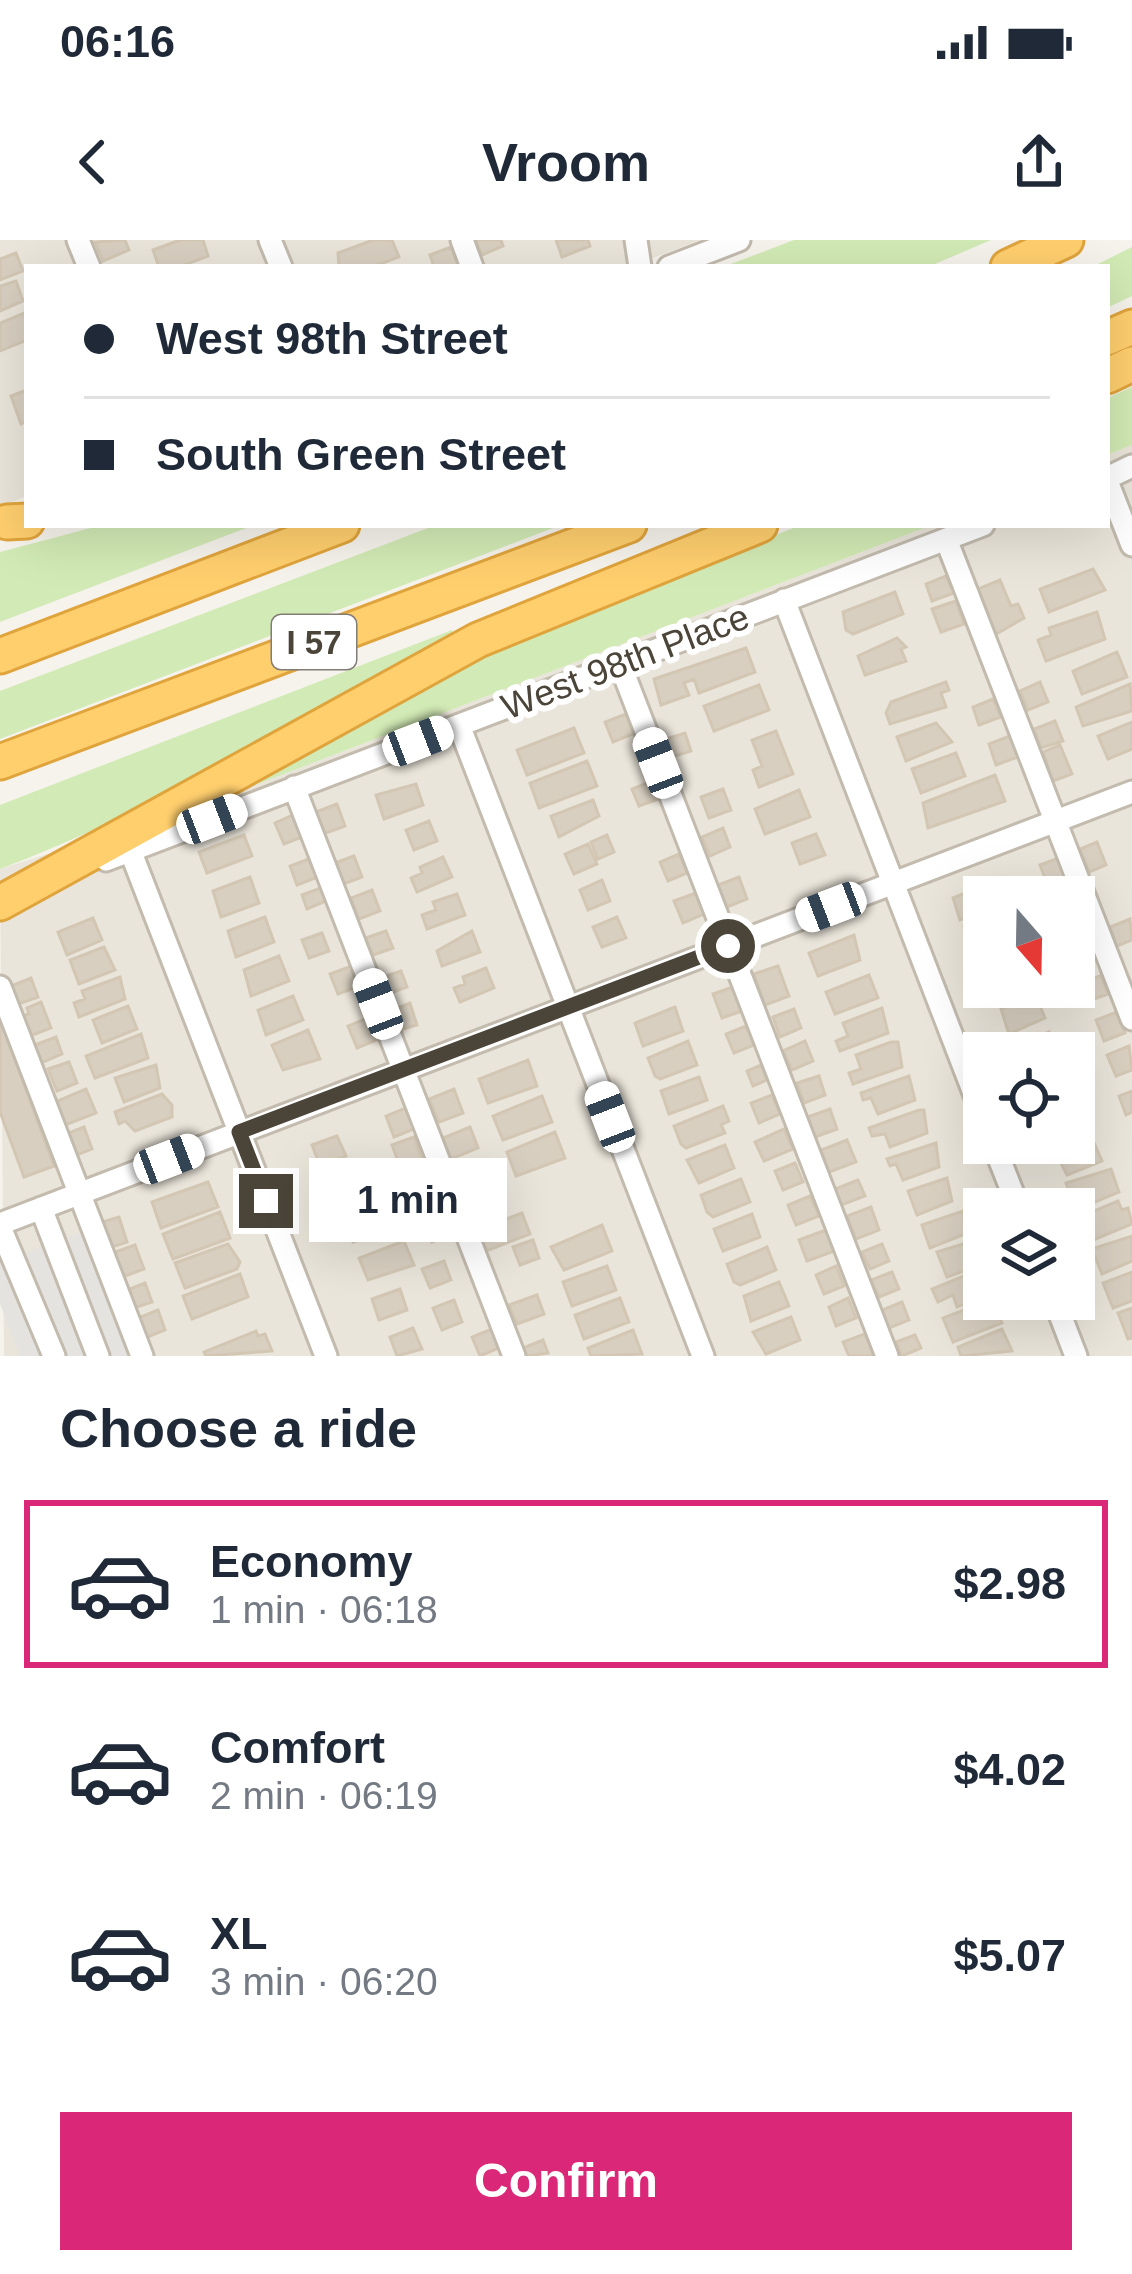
<!DOCTYPE html>
<html lang="en">
<head>
<meta charset="utf-8">
<style>
	:root { --surface:#fff; --page:#f2f2f3; --text:#1f2937; --muted:#747a83; --line:#e0e1e3; --accent:#db2777 }
	body { margin:0; font-family:Helvetica,sans-serif; background:var(--page); color:var(--text); height:100vh; display:flex; flex-direction:column; font-size:45px; white-space:nowrap }
	* { box-sizing:border-box; margin:0 }
	p { font-size:39px; color:var(--muted) }
	.icon { flex:none; width:66px; height:66px; fill:none; stroke:currentColor; stroke-width:2; stroke-linecap:round; stroke-linejoin:round }
	.map { position:relative; height:1116px; overflow:hidden }
	.side { display:flex; flex-direction:column; background:var(--surface); flex:1 }
	.side>* { flex:none }
	.hud { position:absolute; left:24px; top:24px; width:1086px; height:264px; border-radius:0px; box-shadow:0 12px 48px #0002; display:grid; align-content:center; height:264px; padding:0 60px; background:var(--surface) }
	.needle { width:78px; rotate:160deg }
	.fabs { position:absolute; left:963px; top:636px; display:grid; gap:24px }
	.fabs a { display:grid; place-items:center; width:132px; height:132px; border-radius:0px; background:var(--surface); box-shadow:0 12px 48px #0002; font-size:60px }
	.end { position:absolute; width:54px; height:54px; margin:-27px; border:15px solid #4b4439; background:#fff; box-shadow:0 0 0 6px #fff }
	.from { border-radius:50% }
	.bubble { position:absolute; height:84px; border-radius:0px; background:var(--surface); box-shadow:0 12px 48px #0002; font-size:39px; font-weight:800; line-height:84px; text-align:center }
	.car { position:absolute; width:36px; height:72px; margin:-36px -18px; border-radius:15px; box-shadow:0 0 9px 3px #0007; background:linear-gradient(#fff 24%,#345 0 40%,#fff 0 76%,#345 0 86%,#fff 0) }
	.hud b { display:flex; align-items:center; gap:42px; height:114px; font-size:45px }
	.hud b+b { border-top:3px solid var(--line) }
	.hud i { width:30px; height:30px; background:var(--text) }
	ul { padding:0; list-style:none }
	li { display:flex; align-items:center; gap:36px; height:168px; margin:0 24px 18px; padding:0 36px; border:6px solid transparent; border-radius:0px }
	li div { flex:1 }
	li b { display:block; font-size:45px }
	li em { font-style:normal; font-weight:800 }
	li.active { border-color:var(--accent) }
	li>.icon { width:108px; height:108px; stroke-width:1.5 }
	h2 { padding:0 60px; font-size:54px; line-height:144px }
	.button { display:flex; gap:24px; margin-top:auto; padding:24px 60px }
	.button a { flex:1; height:138px; border-radius:0px; background:var(--accent); color:#fff; font-size:48px; font-weight:800; line-height:138px; text-align:center }
	.status { display:flex; justify-content:space-between; align-items:center; height:84px; padding:0 60px; background:var(--surface); direction:ltr }
	.status svg { height:33px; fill:currentColor }
	header { display:flex; justify-content:space-between; align-items:center; height:156px; padding:0 60px; background:var(--surface); font-size:54px; font-weight:800 }
	.map>svg:first-child { display:block }
	.residential { fill:#eae5da; fill-rule:evenodd }
	.green { fill:#d2eab5 }
	.parking { fill:#e5e3e0 }
	.building { fill:#d8cfc1; stroke:#d3c7b4; stroke-width:3 }
	.lines { fill:none; stroke-linecap:round; stroke-linejoin:round }
	.minor-casing { stroke:#c2bbae; stroke-width:27 }
	.highway-casing { stroke:#e0a43c; stroke-width:39 }
	.minor { stroke:#fff; stroke-width:21 }
	.highway { stroke:#ffcf6e; stroke-width:33 }
	.route { stroke:#4b4439; stroke-width:15 }
	.labels { text-anchor:middle; stroke-width:12; stroke-linejoin:round; paint-order:stroke }
	.shield { fill:#fff; stroke:#817c74; stroke-width:3 }
	.shield-label { font-size:33px; font-weight:bold; fill:#4b4439 }
	.street-label { font-size:36px; fill:#4b4439; stroke:#fff }
</style>
</head>
<body>
<div class="status"><b>06:16</b><svg viewBox="0 0 49 12"><path d="M0 12V9h3v3zM5 12V6h3v6zM10 12V3h3v9zM15 12V0h3v12zM26 1h20v11H26zM47 4h2v5h-2z"/></svg></div>
<header><svg class="icon" aria-label="back" viewBox="0 0 24 24"><path d="M15 5l-7 7 7 7"/></svg>Vroom<svg class="icon" aria-label="share" viewBox="0 0 24 24"><path d="M12 15V3M7 8l5-5 5 5M5 13v7h14v-7"/></svg></header>
<div class="map">
<svg width="1132" height="1116" viewBox="0 0 1132 1116">
	<rect width="100%" height="100%" fill="#f6f3ec"/>
	<path class="residential" d="M0,0H700L629,27H27V256L0,267Z
		M1132,205V1116H4L0,629L211,562L932,285H1107V215ZM984,657H1074V747H984ZM984,813H1074V903H984ZM984,969H1074V1059H984Z"/>
	<path class="green" d="M794,0H991L928,27H723Z
		M1132,7V56L1107,68V27H1092Z
		M1132,147V205L1107,215V158Z
		M102,285H254L0,382V312Z
		M436,285H561L0,499V451Z
		M801,285H932L211,562L508,401Z
		M452,390L456,401C307,480 157,569 0,629V565Z"/>
	<path class="parking" d="M84,991L131,1116H20L0,1064V1022Z"/>
	<path class="building" d="M125,0L129,10L103,21L95,2Z
		M180,0H203L208,16L179,27H159L153,10Z
		M373,0H392L399,17L372,27H339L338,13Z
		M476,0H501L503,6L482,15Z
		M556,0H588L590,6L562,17Z
		M451,7L458,26L434,27L430,15Z
		M16,13L23,31L0,40V19Z
		M16,41L23,61L0,71V46Z
		M27,72V100L0,111V83Z
		M27,150V181L21,184L11,156Z
		M1093,329L1105,350L1049,372L1040,349Z
		M946,336L954,353L932,361L926,344Z
		M1000,340L1011,366L1018,364L1024,378L996,394L978,349Z
		M895,352L903,374L853,394L846,390L843,372Z
		M956,361L964,384L941,392L932,369Z
		M1097,372L1105,399L1046,421L1038,400L1051,395L1049,388Z
		M897,398L906,407L901,409L906,421L865,435L858,416Z
		M746,408L755,432L699,453L694,439L684,443L689,455L661,465L654,439Z
		M1117,412L1127,437L1082,454L1073,431Z
		M946,442L949,450L941,453L946,467L890,484L886,473L891,462Z
		M1040,442L1048,462L1028,470L1020,451Z
		M1130,444L1132,471L1083,486L1076,467Z
		M759,445L769,470L714,491L704,466Z
		M993,459L1001,477L979,485L973,467Z
		M626,474L633,494L613,502L605,482Z
		M1055,481L1063,501L1041,508L1034,489Z
		M1132,482V509L1108,519L1098,496Z
		M936,483L952,502L906,521L897,497Z
		M574,488L584,513L527,535L517,510Z
		M776,491L793,534L759,547L753,530L762,526L752,500Z
		M685,493L691,511L672,517L666,499Z
		M1010,496L1018,517L996,525L989,504Z
		M1060,505L1072,534L1053,541L1043,512Z
		M956,513L965,536L921,553L912,529Z
		M587,521L597,546L539,568L530,543Z
		M995,535L1005,561L928,588L923,563Z
		M652,541L658,559L639,566L632,549Z
		M416,544L423,565L384,579L376,555Z
		M723,549L731,570L709,578L701,557Z
		M799,550L810,577L765,594L755,569Z
		M593,560L599,576L559,597L551,576Z
		M337,564L345,586L323,594L316,572Z
		M293,575L302,597L284,604L275,583Z
		M429,581L437,601L414,610L406,590Z
		M723,588L730,607L710,616L702,597Z
		M816,594L825,615L800,624L792,603Z
		M244,595L252,616L207,633L199,612Z
		M607,595L614,612L598,619L591,602Z
		M1097,602L1106,625L1089,632L1080,609Z
		M588,604L597,624L574,634L565,614Z
		M679,614L687,633L668,641L660,622Z
		M354,616L362,637L343,644L335,623Z
		M443,617L452,637L417,652L411,638L422,633L420,627Z
		M311,618L318,637L297,645L290,626Z
		M1059,618L1067,639L1048,646L1040,625Z
		M250,637L259,663L221,677L213,651Z
		M739,637L747,659L727,667L718,645Z
		M1002,639L1009,657H984V670L960,680L953,658Z
		M602,640L610,661L588,670L580,650Z
		M321,648L326,661L307,669L302,655Z
		M372,650L380,671L359,679L351,658Z
		M696,653L704,674L683,683L674,661Z
		M457,654L465,675L427,689L422,675L436,670L433,662Z
		M1079,674L1087,693L1074,698V676Z
		M265,677L274,702L236,717L228,691Z
		M617,677L626,698L602,707L593,687Z
		M93,678L102,700L67,715L58,692Z
		M984,678V701L971,706L964,686Z
		M1130,679L1132,700L1117,706L1110,687Z
		M386,691L393,708L373,715L366,698Z
		M472,691L480,712L442,726L437,711Z
		M322,693L329,711L309,718L302,700Z
		M854,695L860,720L818,736L809,713Z
		M1089,701L1096,719L1075,727L1074,707Z
		M104,707L115,730L79,744L70,720Z
		M984,708V732L981,734L974,712Z
		M279,716L289,741L251,756L244,730Z
		M352,726L359,746L338,754L330,734Z
		M778,726L789,756L765,765L754,734Z
		M486,728L494,748L460,762L454,748L465,744L463,737Z
		M401,731L407,747L387,754L381,738Z
		M869,735L878,758L835,774L826,752Z
		M1100,736L1108,754L1085,762L1078,744Z
		M120,737L125,759L79,777L74,763L85,759L82,751Z
		M31,738L38,757L18,764L11,746Z
		M733,747L742,771L722,778L713,754Z
		M987,747H1025L992,760Z
		M293,756L303,780L266,795L258,770Z
		M1036,756L1045,778L1009,794L1001,769Z
		M41,762L51,788L30,796L23,776L29,774L27,768Z
		M410,763L417,785L400,790L392,770Z
		M128,766L137,789L102,803L93,780Z
		M675,767L683,791L643,806L635,783Z
		M882,768L888,793L840,811L836,801L848,796L843,783Z
		M794,769L801,788L780,797L773,777Z
		M1117,772L1125,793L1104,801L1096,780Z
		M370,777L379,799L357,808L348,786Z
		M0,779L54,926L24,937L0,872Z
		M746,786L754,805L734,813L726,794Z
		M308,790L320,819L283,830L272,805Z
		M1049,792L1058,813H1018L1016,806Z
		M141,794L148,818L95,838L86,816Z
		M56,797L62,814L41,823L35,805Z
		M688,801L697,825L660,839L655,836L648,818Z
		M805,801L813,821L792,830L783,811Z
		M891,802H898L902,827L853,844L849,833L861,829L856,815Z
		M1129,806L1132,830L1116,836L1107,815Z
		M528,820L537,846L488,863L479,839Z
		M69,822L77,843L57,851L48,829Z
		M156,825L160,848L124,862L115,838Z
		M761,825L767,840L753,846L747,831Z
		M1086,830L1092,844L1074,851V835Z
		M819,836L825,855L804,863L797,843Z
		M909,836L915,860L878,874L871,858L863,860L861,853Z
		M699,837L707,860L669,874L661,851Z
		M86,849L96,873L65,885L55,862Z
		M454,849L463,873L439,882L429,859Z
		M1132,851V872L1126,875L1119,856Z
		M162,854L172,865V877L135,891L125,881L119,884L115,872Z
		M772,855L780,874L759,883L751,863Z
		M542,856L552,882L503,900L493,876Z
		M1078,864L1087,888L1074,892V866Z
		M723,866L729,881L721,885L725,893L686,908L681,904L674,886Z
		M406,868L414,889L394,897L386,876Z
		M830,869L837,889L815,897L808,877Z
		M919,870H924L927,893L890,907L885,894L872,896L869,888Z
		M84,887L92,909L74,916L66,894Z
		M470,887L478,908L451,919L443,898Z
		M784,889L793,909L764,921L755,902Z
		M555,892L565,918L516,936L507,912Z
		M337,896L346,916L320,926L312,905Z
		M1091,896L1102,921L1067,935L1055,911Z
		M414,897L422,919L400,927L392,905Z
		M847,900L856,922L829,932L821,910Z
		M936,903L939,927L903,940L896,924L890,926L887,919Z
		M725,905L734,928L699,943L687,920Z
		M349,923L357,944L331,954L323,933Z
		M795,923L803,942L783,950L775,931Z
		M1111,929L1119,952L1076,970L1066,943Z
		M482,930L490,949L469,957L461,939Z
		M947,938L952,961L917,975L908,951Z
		M741,939L750,962L713,977L707,972L701,955Z
		M858,940L865,956L841,965L835,949Z
		M208,942L218,967L161,988L152,962Z
		M436,950L444,968L427,975L419,957Z
		M488,953L493,966L475,973L470,960Z
		M810,956L819,976L796,985L788,965Z
		M372,960L378,993L353,1002L342,972Z
		M1118,961L1122,970L1128,968L1132,984L1093,1000L1080,977Z
		M871,967L879,990L856,999L847,976Z
		M963,971L965,994L930,1008L922,985Z
		M220,972L230,998L173,1019L163,994Z
		M445,972L454,993L432,1002L423,981Z
		M522,973L530,994L486,1011L478,990Z
		M752,974L760,997L723,1011L714,989Z
		M119,977L127,1002L109,1008L99,983Z
		M602,985L612,1011L564,1030L551,1007Z
		M826,990L834,1011L807,1021L799,1000Z
		M1132,996V1021L1102,1034L1092,1009Z
		M533,1000L539,1018L520,1025L513,1007Z
		M976,1000L980,1025L947,1037L937,1012Z
		M404,1001L414,1025L368,1040L359,1018Z
		M228,1004L240,1022L237,1029L185,1048L175,1023Z
		M882,1004L889,1021L870,1029L862,1012Z
		M135,1005L144,1029L122,1037L113,1013Z
		M767,1007L776,1030L740,1045L734,1042L727,1024Z
		M444,1021L451,1040L430,1048L422,1029Z
		M607,1026L616,1050L572,1066L563,1042Z
		M836,1026L844,1046L824,1054L816,1035Z
		M981,1029L984,1055L957,1067L953,1055L938,1062L932,1049Z
		M892,1032L899,1049L879,1057L871,1040Z
		M1132,1032V1061L1113,1068L1103,1043Z
		M240,1034L248,1057L192,1079L183,1056Z
		M779,1042L789,1066L751,1081L744,1056Z
		M145,1043L152,1062L134,1068L127,1050Z
		M400,1049L407,1070L379,1080L372,1059Z
		M537,1055L544,1074L517,1084L509,1065Z
		M620,1058L629,1082L584,1099L575,1075Z
		M848,1058L856,1078L836,1086L829,1067Z
		M992,1059L1002,1083L953,1102L943,1078Z
		M454,1060L462,1082L442,1090L433,1068Z
		M902,1062L909,1080L889,1088L882,1070Z
		M1132,1068V1098L1128,1099L1118,1073Z
		M158,1070L165,1090L145,1098L138,1078Z
		M791,1077L800,1100L766,1114L753,1092Z
		M413,1088L422,1109L397,1116L390,1097Z
		M492,1089L499,1108L480,1116L472,1097Z
		M1002,1089L1012,1111L961,1116L958,1107Z
		M633,1090L642,1114L591,1116L588,1108Z
		M256,1091L258,1096L265,1094L272,1111L206,1116L204,1112Z
		M865,1094L874,1116H849L843,1102Z
		M915,1095L921,1108L902,1116L896,1102Z
		M543,1100L548,1113L527,1116L523,1108Z"/>
	<g class="lines">
		<defs>
			<path id="minor" d="M78,0L89,27
				M270,0L281,27
				M462,0L472,27
				M636,0L640,27
				M669,27L739,0
				M1107,238L1132,226
				M1107,241L1132,305
				M946,299L1132,779
				M784,360L984,879
				M620,424L887,1116
				M459,485L703,1116
				M294,547L514,1116
				M130,610L326,1116
				M106,620L983,285
				M0,747L142,1116
				M993,903L1019,969
				M41,968L98,1116
				M0,984L1132,552
				M0,987L54,1116
				M1054,1059L1076,1116"/>
			<path id="highway" d="M1008,27L1066,0
				M1107,98L1132,87
				M1107,136L1132,124
				M7,282L27,281
				M0,416L342,285
				M0,522L629,285
				M0,663L478,400L760,285"/>
		</defs>
		<use href="#minor" class="minor-casing"/>
		<use href="#highway" class="highway-casing"/>
		<use href="#minor" class="minor"/>
		<use href="#highway" class="highway"/>
	</g>
	<g class="lines">
		<path class="route" d="M266,961L239,892L728,706"/>
	</g>
	<g class="labels">
		<rect class="shield" x="272" y="375" width="84" height="54" rx="9"/>
		<g class="shield-label">
			<text x="314" y="414">I 57</text>
		</g>
		<g class="street-label">
			<text transform="translate(625 421) rotate(-21)" y="13">West 98th Place</text>
		</g>
	</g>
</svg>
<div class="fabs">
<a><svg class="needle" viewBox="-14 -14 28 28"><path d="M0-13l5 13h-10z" fill="#e53935"/><path d="M0 13l5-13h-10z" fill="#747a83"/></svg></a>
<a><svg class="icon" aria-label="locate" viewBox="0 0 24 24"><circle cx="12" cy="12" r="6"/><path d="M12 2v4M12 18v4M2 12h4M18 12h4"/></svg></a>
<a><svg class="icon" aria-label="layers" viewBox="0 0 24 24"><path d="M12 4l9 5-9 5-9-5zM3 14l9 5 9-5"/></svg></a>
</div>
<i class="end from" style="left:728px;top:706px"></i>
<i class="end" style="left:266px;top:961px"></i>
<div class="bubble" style="left:309px;top:918px;width:198px">1 min</div>
<i class="car" style="left:418px;top:501px;rotate:69deg"></i>
<i class="car" style="left:658px;top:523px;rotate:339deg"></i>
<i class="car" style="left:212px;top:579px;rotate:69deg"></i>
<i class="car" style="left:831px;top:667px;rotate:249deg"></i>
<i class="car" style="left:378px;top:764px;rotate:339deg"></i>
<i class="car" style="left:610px;top:877px;rotate:339deg"></i>
<i class="car" style="left:169px;top:919px;rotate:69deg"></i>
<div class="hud">
<b><i class="from"></i>West 98th Street</b>
<b><i></i>South Green Street</b>
</div>
</div>
<section class="side">
<h2>Choose a ride</h2>
<ul>
<li class="active"><svg class="icon" aria-label="car" viewBox="0 0 24 24"><path d="M5 17H2v-5l4-1 3-4h7l3 4 3 1v5h-3M9 17h6M6 11h13"/><circle cx="7" cy="17" r="2"/><circle cx="17" cy="17" r="2"/></svg><div><b>Economy</b><p>1 min · 06:18</p></div><em>$2.98</em></li>
<li><svg class="icon" aria-label="car" viewBox="0 0 24 24"><path d="M5 17H2v-5l4-1 3-4h7l3 4 3 1v5h-3M9 17h6M6 11h13"/><circle cx="7" cy="17" r="2"/><circle cx="17" cy="17" r="2"/></svg><div><b>Comfort</b><p>2 min · 06:19</p></div><em>$4.02</em></li>
<li><svg class="icon" aria-label="car" viewBox="0 0 24 24"><path d="M5 17H2v-5l4-1 3-4h7l3 4 3 1v5h-3M9 17h6M6 11h13"/><circle cx="7" cy="17" r="2"/><circle cx="17" cy="17" r="2"/></svg><div><b>XL</b><p>3 min · 06:20</p></div><em>$5.07</em></li>
</ul>
<div class="button"><a>Confirm</a></div>
</section>
</body>
</html>
